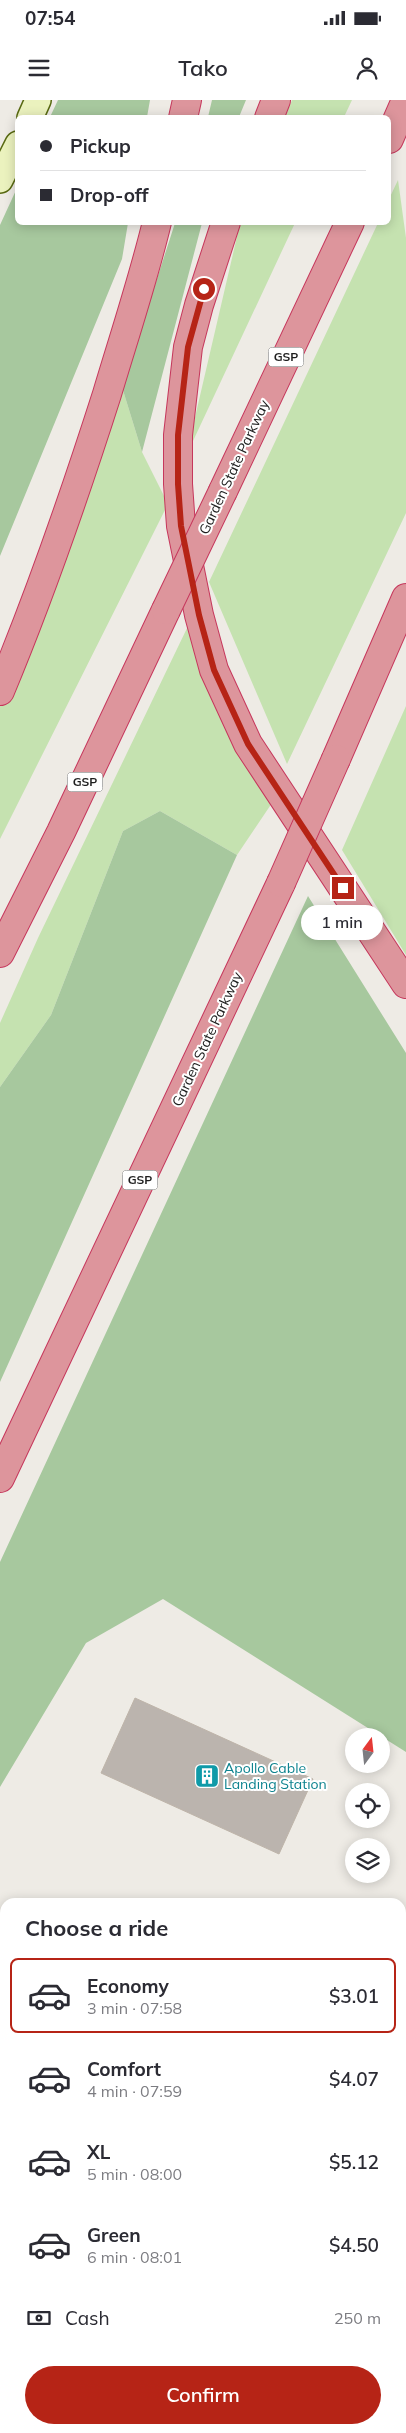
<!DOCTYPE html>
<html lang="en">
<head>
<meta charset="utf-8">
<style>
	:root { --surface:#fff; --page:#f2f2f3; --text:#2b2b33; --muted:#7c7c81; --line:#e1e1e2; --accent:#b62416 }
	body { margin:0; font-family:Mulish,sans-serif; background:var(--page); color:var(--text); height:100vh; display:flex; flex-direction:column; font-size:19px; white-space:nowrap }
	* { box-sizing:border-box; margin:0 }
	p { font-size:16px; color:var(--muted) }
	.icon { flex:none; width:28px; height:28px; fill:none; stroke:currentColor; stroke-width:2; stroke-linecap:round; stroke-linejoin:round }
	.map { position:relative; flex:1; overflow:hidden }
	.side { position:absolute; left:0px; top:1798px; width:406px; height:536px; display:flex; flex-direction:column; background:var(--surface); border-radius:15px 15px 0 0; box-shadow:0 2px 12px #0003 }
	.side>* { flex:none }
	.top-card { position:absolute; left:15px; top:15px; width:376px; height:110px; border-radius:8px; box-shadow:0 2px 12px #0003; display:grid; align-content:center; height:110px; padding:0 25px; background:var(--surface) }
	.needle { width:32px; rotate:15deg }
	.controls { position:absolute; left:345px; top:1628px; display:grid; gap:10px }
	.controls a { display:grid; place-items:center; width:45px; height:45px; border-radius:50%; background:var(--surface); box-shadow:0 2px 12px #0003; font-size:25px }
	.end { position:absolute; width:22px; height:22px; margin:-11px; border:6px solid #b62416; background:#fff; box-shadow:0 0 0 2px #fff }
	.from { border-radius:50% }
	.bubble { position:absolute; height:35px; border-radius:18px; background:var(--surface); box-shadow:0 2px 12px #0003; font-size:16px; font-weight:600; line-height:35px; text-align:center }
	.top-card b { display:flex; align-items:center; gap:18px; height:48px; font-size:19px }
	.top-card b+b { border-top:1px solid var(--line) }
	.top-card i { width:12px; height:12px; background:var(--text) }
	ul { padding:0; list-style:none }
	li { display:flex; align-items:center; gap:15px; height:75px; margin:0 10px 8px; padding:0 15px; border:2px solid transparent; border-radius:8px }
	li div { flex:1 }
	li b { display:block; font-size:19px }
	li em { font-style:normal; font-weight:600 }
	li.on { border-color:var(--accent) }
	li>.icon { width:45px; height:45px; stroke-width:1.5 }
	h2 { padding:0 25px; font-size:22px; line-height:60px }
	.pay { display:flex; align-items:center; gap:12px; height:55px; padding:0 25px; font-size:19px }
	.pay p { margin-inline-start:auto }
	.action { display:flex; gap:10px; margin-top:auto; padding:10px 25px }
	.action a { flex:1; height:58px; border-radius:30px; background:var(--accent); color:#fff; font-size:20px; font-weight:600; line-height:58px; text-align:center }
	.status { display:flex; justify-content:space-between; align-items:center; height:35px; padding:0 25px; background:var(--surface); direction:ltr }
	.status svg { height:14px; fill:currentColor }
	header { display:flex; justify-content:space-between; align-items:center; height:65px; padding:0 25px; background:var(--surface); font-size:22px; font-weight:600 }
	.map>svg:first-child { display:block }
	.grass { fill:#c5e2b0 }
	.forest { fill:#a7c89e }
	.building { fill:#bbb4ae; stroke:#beb4a9 }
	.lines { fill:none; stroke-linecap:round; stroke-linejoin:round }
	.secondary-casing { stroke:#586911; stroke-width:28 }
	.highway-casing { stroke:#c6375c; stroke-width:30 }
	.secondary { stroke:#ebf2be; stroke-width:25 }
	.highway { stroke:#dd959c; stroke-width:28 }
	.highway-bridge-casing { stroke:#c6375c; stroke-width:30; stroke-linecap:butt }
	.highway-bridge { stroke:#dd959c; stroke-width:28 }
	.route { stroke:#b62416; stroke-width:6 }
	.labels { text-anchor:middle; stroke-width:4; stroke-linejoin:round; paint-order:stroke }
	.shield { fill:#fff; stroke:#626262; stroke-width:1 }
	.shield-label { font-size:12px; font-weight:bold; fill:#1e1e1e }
	.street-label { font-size:14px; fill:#1e1e1e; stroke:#fff }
	.culture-label { font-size:14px; fill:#0d838f; stroke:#fff; text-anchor:start }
</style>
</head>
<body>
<div class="status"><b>07:54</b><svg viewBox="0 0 49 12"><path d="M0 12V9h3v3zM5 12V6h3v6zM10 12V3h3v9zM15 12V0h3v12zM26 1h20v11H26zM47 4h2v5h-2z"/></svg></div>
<header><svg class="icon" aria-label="menu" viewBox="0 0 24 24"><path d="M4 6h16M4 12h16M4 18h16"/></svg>Tako<svg class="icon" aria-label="person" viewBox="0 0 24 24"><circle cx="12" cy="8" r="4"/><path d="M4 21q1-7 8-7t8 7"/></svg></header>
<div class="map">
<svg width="406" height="2333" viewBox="0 0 406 2333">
	<rect width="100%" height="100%" fill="#eeebe5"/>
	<path class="grass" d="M292,0H352L344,17H285Z
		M398,80L406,138V413L287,664L209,482L378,123L389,122V99Z
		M242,123H295L186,356L239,128Z
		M122,287L142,352L168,404L0,739V595Z
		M189,524L272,703L237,755L160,711L123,731L51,915L0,987V923L38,838Z
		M406,606V855L342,750Z"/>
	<path class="forest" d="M58,0H150L147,17H50Z
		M212,0H246L239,17H208Z
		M17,88L18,122L128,123L122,159L0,456V125Z
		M175,123H202L142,352L122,287Z
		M160,711L237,755L0,1282V987L51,915L123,731Z
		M308,796L406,953V1652L163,1499L86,1543L0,1687V1462Z"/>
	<path class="building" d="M135,1598L313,1679L279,1754L101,1673Z"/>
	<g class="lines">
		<defs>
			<path id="secondary" d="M30,18L38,0
				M0,80L18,44
				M401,2302L406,2292
				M387,2333L389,2329"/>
			<path id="highway" d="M183,18L187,0
				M269,18L276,0
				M389,39L406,0
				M226,122L199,205L188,247L178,335V384L181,426L199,515L214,570L248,644L406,884
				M223,391L350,122
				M0,591C41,493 75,394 107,294C124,237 143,180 157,122
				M336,659L406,498
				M0,853L61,732L166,510
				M0,1378L281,783"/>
		</defs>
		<use href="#secondary" class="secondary-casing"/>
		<use href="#highway" class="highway-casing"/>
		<use href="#secondary" class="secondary"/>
		<use href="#highway" class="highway"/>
		<defs>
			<path id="highway-bridge" d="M166,510L223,391
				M281,783L336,659"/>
		</defs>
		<use href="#highway-bridge" class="highway-bridge-casing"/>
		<use href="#highway-bridge" class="highway-bridge"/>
	</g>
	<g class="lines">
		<path class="route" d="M204,189L188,247L178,335V384L181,426L199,515L214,570L248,644L343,788"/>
	</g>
	<defs>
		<symbol id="building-square" viewBox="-11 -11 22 22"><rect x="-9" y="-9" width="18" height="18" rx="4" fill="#0f9aa8" stroke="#fff"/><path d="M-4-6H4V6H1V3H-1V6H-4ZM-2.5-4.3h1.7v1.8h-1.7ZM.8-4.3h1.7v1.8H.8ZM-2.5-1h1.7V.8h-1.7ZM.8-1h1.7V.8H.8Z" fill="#fff"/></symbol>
	</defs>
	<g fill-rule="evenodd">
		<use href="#building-square" x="193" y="1662" width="28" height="28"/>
	</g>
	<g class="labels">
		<g class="shield">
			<rect x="268.5" y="247.5" width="35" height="19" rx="4"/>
			<rect x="67.5" y="672.5" width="35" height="19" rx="4"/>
			<rect x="122.5" y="1070.5" width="35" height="19" rx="4"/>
		</g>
		<g class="shield-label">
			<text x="286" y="261">GSP</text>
			<text x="85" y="686">GSP</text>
			<text x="140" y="1084">GSP</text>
		</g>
		<g class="street-label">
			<text transform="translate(234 367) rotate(-65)" y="5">Garden State Parkway</text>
			<text transform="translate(207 939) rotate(-65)" y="5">Garden State Parkway</text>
		</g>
		<g class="culture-label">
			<text x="224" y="1673">Apollo Cable<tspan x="224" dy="16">Landing Station</tspan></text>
		</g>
	</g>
</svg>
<div class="controls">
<a><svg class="needle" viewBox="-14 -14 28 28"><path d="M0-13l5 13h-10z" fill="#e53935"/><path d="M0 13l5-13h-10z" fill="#7c7c81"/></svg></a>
<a><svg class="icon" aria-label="locate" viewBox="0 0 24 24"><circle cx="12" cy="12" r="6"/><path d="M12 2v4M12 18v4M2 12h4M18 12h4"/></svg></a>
<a><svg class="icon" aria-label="layers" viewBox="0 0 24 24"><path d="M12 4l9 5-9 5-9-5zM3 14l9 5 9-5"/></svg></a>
</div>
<i class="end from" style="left:204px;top:189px"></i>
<i class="end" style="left:343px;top:788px"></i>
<div class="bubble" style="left:301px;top:805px;width:82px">1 min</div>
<div class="top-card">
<b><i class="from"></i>Pickup</b>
<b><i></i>Drop-off</b>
</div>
<section class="side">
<h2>Choose a ride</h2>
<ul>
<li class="on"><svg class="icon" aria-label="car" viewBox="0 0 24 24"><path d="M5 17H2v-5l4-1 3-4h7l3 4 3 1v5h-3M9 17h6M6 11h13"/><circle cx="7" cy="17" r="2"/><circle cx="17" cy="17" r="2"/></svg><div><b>Economy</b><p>3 min · 07:58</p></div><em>$3.01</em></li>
<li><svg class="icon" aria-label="car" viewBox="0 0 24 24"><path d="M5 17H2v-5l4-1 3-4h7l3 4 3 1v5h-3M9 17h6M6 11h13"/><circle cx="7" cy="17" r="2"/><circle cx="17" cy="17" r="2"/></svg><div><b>Comfort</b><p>4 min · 07:59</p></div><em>$4.07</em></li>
<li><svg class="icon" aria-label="car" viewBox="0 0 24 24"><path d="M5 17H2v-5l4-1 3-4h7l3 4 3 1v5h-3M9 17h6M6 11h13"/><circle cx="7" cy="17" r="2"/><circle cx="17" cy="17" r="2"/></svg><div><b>XL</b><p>5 min · 08:00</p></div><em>$5.12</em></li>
<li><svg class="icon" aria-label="car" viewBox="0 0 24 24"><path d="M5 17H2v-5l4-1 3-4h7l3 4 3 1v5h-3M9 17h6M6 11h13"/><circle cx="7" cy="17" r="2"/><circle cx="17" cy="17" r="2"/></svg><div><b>Green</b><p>6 min · 08:01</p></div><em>$4.50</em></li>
</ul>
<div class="pay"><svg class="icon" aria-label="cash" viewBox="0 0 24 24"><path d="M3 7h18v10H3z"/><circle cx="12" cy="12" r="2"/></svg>Cash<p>250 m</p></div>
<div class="action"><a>Confirm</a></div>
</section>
</div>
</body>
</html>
